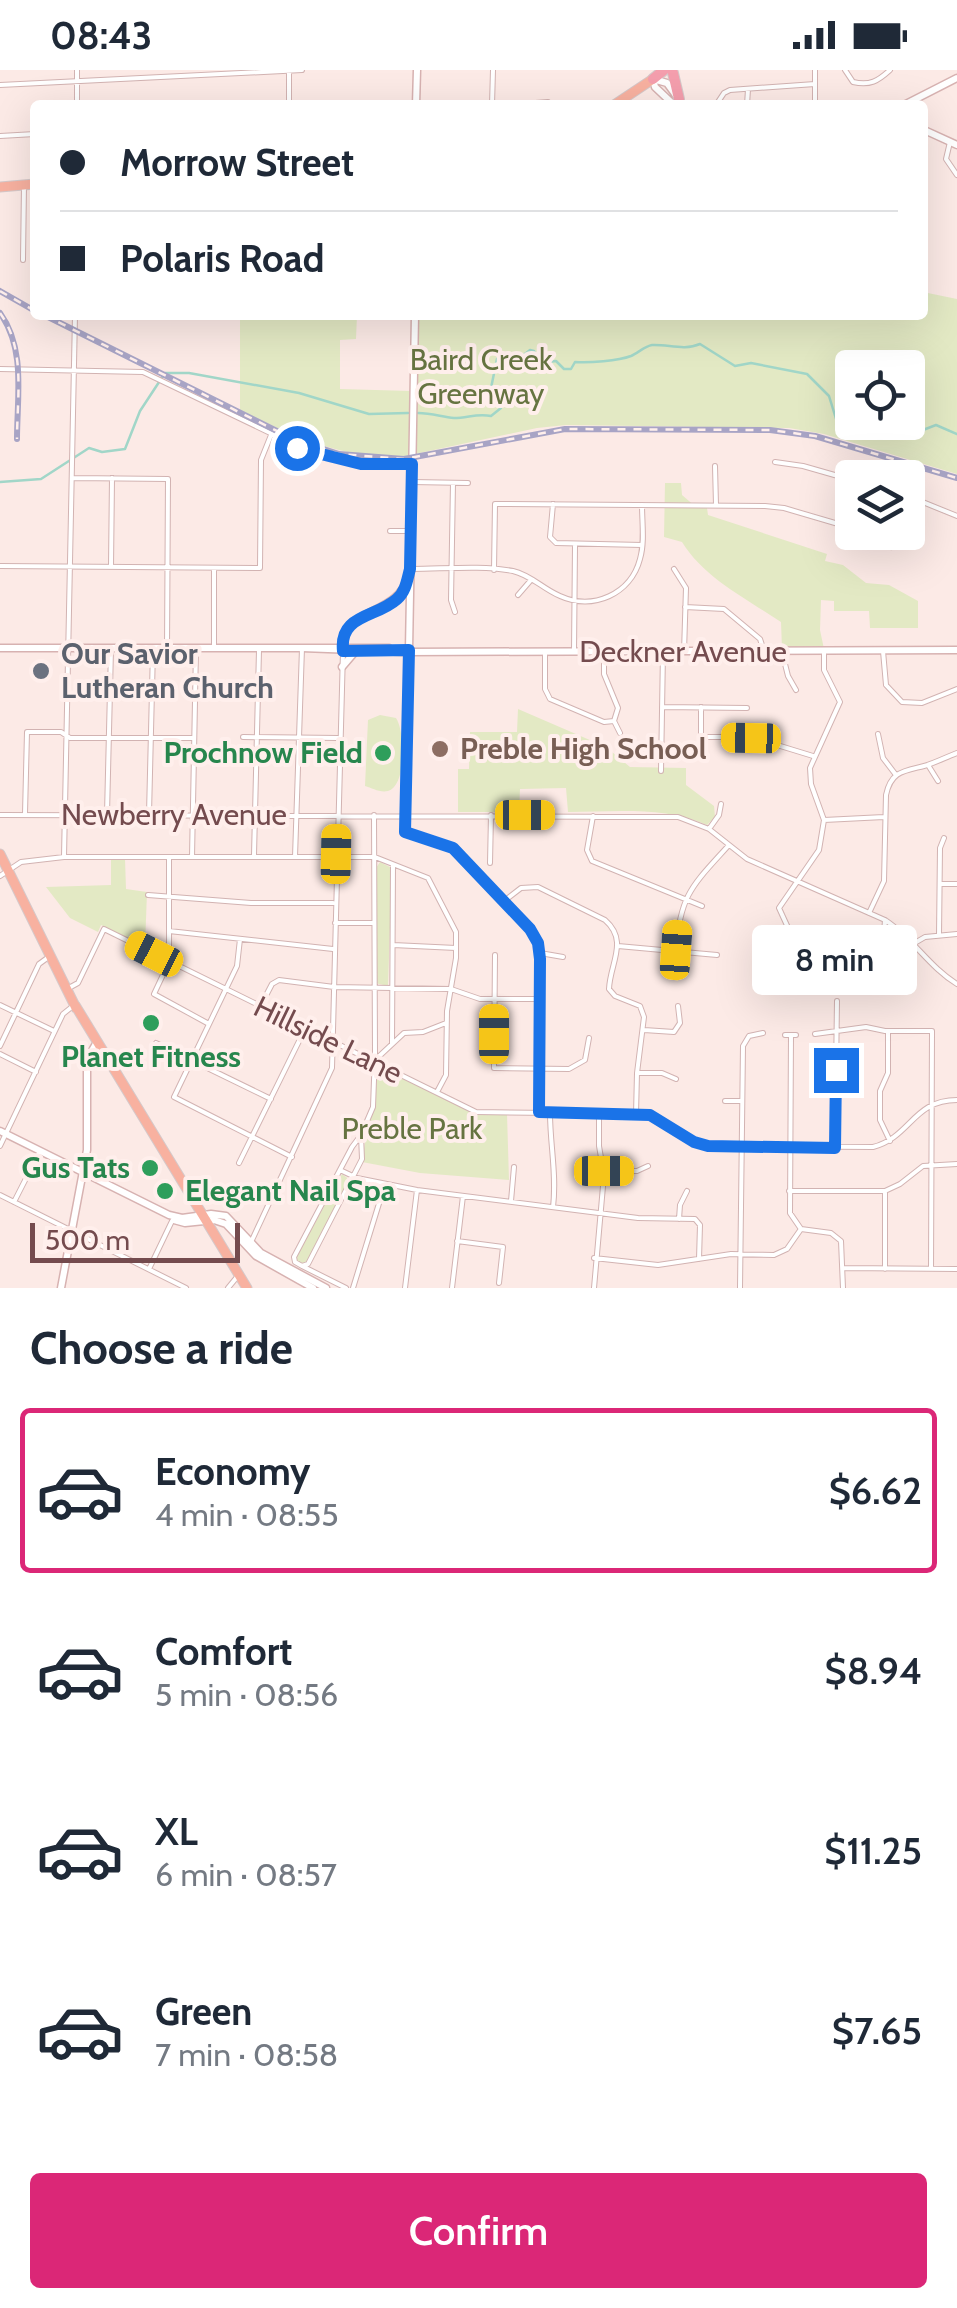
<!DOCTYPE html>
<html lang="en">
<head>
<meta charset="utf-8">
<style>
	:root { --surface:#fff; --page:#f2f2f3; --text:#1f2937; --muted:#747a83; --line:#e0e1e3; --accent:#db2777 }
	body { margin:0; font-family:Cabin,sans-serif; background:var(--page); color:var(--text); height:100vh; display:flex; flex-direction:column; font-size:38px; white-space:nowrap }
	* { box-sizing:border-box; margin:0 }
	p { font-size:32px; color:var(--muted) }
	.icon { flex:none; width:55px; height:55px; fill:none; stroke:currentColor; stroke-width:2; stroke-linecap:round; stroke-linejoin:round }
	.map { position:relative; height:1218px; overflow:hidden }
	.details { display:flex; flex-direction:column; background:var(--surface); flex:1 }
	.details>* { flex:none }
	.hud { position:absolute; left:30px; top:30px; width:898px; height:220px; border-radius:10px; box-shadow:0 10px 40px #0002; display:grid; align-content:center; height:220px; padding:0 30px; background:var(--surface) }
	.buttons { position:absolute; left:835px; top:280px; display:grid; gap:20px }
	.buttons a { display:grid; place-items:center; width:90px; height:90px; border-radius:10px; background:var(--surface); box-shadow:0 10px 40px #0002; font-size:50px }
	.scale { position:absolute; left:30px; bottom:25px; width:210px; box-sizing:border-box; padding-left:10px; border:5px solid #744b4e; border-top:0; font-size:28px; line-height:35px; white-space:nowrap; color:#744b4e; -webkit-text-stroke:8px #ffefec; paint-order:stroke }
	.end { position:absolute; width:45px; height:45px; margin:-22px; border:12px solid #1a73e8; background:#fff; box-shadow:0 0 0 5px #fff }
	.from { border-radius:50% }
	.bubble { position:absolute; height:70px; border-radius:10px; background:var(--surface); box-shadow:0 10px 40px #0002; font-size:32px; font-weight:600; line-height:70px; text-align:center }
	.car { position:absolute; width:30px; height:60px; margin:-30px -15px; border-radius:12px; box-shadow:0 0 8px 2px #0007; background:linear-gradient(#f5c518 24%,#345 0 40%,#f5c518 0 76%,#345 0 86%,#f5c518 0) }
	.hud b { display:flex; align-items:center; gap:35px; height:95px; font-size:38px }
	.hud b+b { border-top:2px solid var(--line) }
	.hud i { width:25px; height:25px; background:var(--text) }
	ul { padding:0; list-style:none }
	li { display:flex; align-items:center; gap:30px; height:165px; margin:0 20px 15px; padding:0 10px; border:5px solid transparent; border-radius:10px }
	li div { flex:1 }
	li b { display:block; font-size:38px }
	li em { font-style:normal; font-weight:600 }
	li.selected { border-color:var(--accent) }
	li>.icon { width:90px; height:90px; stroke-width:1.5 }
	h2 { padding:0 30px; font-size:45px; line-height:120px }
	.button { display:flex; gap:20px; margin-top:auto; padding:20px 30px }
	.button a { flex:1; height:115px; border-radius:10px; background:var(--accent); color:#fff; font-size:40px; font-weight:600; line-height:115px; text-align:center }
	.status { display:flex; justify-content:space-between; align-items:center; height:70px; padding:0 50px; background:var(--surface); direction:ltr }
	.status svg { height:28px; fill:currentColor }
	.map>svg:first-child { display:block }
	.green { fill:#e3e9c4; fill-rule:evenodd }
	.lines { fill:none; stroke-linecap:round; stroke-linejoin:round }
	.stream { stroke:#a1d6c8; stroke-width:2.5 }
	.street-casing { stroke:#d2b3b2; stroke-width:6 }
	.secondary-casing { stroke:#d7b2b1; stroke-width:9 }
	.primary-casing { stroke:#d5c9ca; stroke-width:11 }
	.highway-casing { stroke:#d5c9ca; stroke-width:12 }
	.street { stroke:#fff; stroke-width:4 }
	.secondary { stroke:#fff; stroke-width:6 }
	.primary { stroke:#f8b1a0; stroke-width:9 }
	.highway { stroke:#f49ead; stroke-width:10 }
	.rail-casing { stroke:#a8a4c5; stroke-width:6 }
	.rail { stroke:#ffefec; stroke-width:2.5; stroke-dasharray:8; stroke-linecap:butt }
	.route { stroke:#1a73e8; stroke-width:12 }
	.worship-dot { fill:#6b7280; stroke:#ffefec; stroke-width:4 }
	.education-dot { fill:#8d6e63; stroke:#ffefec; stroke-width:4 }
	.leisure-dot { fill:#2e9e5b; stroke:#ffefec; stroke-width:4 }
	.labels { text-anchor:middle; stroke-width:8; stroke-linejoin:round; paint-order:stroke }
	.park-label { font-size:30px; fill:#667441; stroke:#ffefec }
	.street-label { font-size:30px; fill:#744b4e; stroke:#ffefec }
	.worship-label { font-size:30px; font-weight:bold; fill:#5b616d; stroke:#ffefec; text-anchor:start }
	.education-label { font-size:30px; font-weight:bold; fill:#785e54; stroke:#ffefec; text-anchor:start }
	.leisure-label { font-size:30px; font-weight:bold; fill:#27864d; stroke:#ffefec; text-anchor:end }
</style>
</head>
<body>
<div class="status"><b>08:43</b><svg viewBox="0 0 49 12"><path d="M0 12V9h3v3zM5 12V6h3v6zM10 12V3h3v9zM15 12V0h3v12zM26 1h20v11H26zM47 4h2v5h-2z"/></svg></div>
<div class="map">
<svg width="957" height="1218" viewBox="0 0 957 1218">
	<rect width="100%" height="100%" fill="#fceae6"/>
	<path class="green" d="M923,222L957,229V404L824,364L789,358L566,355L537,358L415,384L419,245H922ZM852,298H908V352H852Z
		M240,245H357L356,269L340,270V319L411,321V386C347,391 296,368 240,340Z
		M665,413H681L682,425L696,437L707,438L708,445L827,484L825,491L843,495L866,513L889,515L918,531V558H870L869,541H834V531L821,530L820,560L824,579H782L781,552C747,529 704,508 682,472L664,467Z
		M518,639L606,677L630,697L686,698V715L714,736L715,747L707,755C664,736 614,742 568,742L566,718L520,719L519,742H458V699H469L470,662H517Z
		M380,645L396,648C405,661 407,716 388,721C380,723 372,718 365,716L368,650Z
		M111,789H125L126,819L147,822L145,877L101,855L98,862L70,848L46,817L111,815Z
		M380,792L392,798L388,916L375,913L376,798Z
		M378,997L474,1043L507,1044L509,1110L420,1103L362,1092L367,1059L374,1039Z
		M342,1104L350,1110L307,1192L302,1194L295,1189Z"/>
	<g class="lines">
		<path class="stream" d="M418,343C432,343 442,347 454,348C468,348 477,343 491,346L501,338L491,318L497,289L505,287L516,291L530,280L534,281L540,293L556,291L564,299H571L575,292C589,293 618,291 631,286C638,283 645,276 652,275C668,274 684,281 700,274L735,296L751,293L807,304L829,326L837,352L860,366L864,354L887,360L892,357L891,352
			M908,345L919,349V358L923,360L936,355L957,364
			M0,412L41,409L89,378L102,382L125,379L140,341L165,303H189L299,323L369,344L408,343"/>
		<defs>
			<path id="street" d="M77,0V35
				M289,0V35
				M845,0L853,12C870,16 878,11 890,0
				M0,15L302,0
				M492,35L493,0
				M510,35L548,32
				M716,35L724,23L730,20L815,14
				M747,35L748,19
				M815,35V0
				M0,66L35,64
				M950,72L946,89L957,105
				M23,190L24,115
				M0,299L143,302L310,382L361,394H410
				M775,392L803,396L852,410
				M715,396L716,435
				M73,408L168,409L167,579
				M412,412L468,413
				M453,413L451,530L455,542
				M908,426L957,446
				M553,434L550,467L556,473L642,475
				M841,452L852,413
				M390,461H411
				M866,462L891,477
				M0,496L260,498L261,390L271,365
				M111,497L112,408
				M412,499C444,499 481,495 513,501C531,505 543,519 560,526C593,541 631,524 640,489C645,472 642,453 642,435
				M674,499L686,518L684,582
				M494,500L495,434L765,436L784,438L852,458
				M518,525L531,510
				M685,537L724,539L760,569L763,578
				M214,579V499
				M409,580L405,762L453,778L530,859L538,873L540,889L539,1043
				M574,581L575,476
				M883,581L886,615L902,632L922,633L957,619
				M782,582L788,606L796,620
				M545,584V619L550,629L604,652L614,651
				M604,584V604L618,638L614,651L620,663
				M662,637L747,638
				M701,637V667H751L813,686
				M878,664L883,688L896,705
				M243,667L338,668
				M928,695L938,711
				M661,701L663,582
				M25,744L27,662H61L70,668H194
				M107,744L111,579
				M149,744L153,579
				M0,745L678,747L709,759L747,789L885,850C913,868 929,897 957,914
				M593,746L587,780L592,791L702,836
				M824,750L884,747
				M709,759L719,745L721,734
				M254,785L259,580
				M64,787L75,245
				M169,787V892L154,924L209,954
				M192,787L196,579
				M295,787L302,578
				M490,793L491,745
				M0,806L21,792L64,787H375L428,808L456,862V888L447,941L446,1005L437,1022
				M940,814H957
				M148,825L251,833H333
				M504,831L521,818L538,817L605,850C629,871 610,893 609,919L615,926L640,936L644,947L637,1003L636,1044
				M869,843L884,811L886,725C891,701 904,701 924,696C935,693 946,687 957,683
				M335,853H374
				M169,861L333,879
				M790,862L779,838L819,780L824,750L811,714L810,698L840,632L824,600V581
				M790,862L807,880V888L801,894H793L787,887Z
				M939,865L940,778L944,768
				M240,869L237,896L174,1027L292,1087
				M913,874L925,867L957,864
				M393,875L456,878
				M618,876L717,885
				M676,880C680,824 693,815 729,775
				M540,883L563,887
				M495,885L494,998L569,999L585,990L589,968
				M882,889L885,850
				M67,919L78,913L104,859L476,1042L643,1044C668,1049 683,1071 708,1076L873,1077C911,1067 913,1030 957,1030
				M0,935L54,961
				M260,937L272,914L279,910L334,917L451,919L480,929H538
				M644,960L674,962L680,953L678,936
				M888,961V1003L880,1021V1050L890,1071
				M815,964L866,957L885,961H932L931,1199
				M785,965H796
				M791,965L790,1143L801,1159L831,1163L841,1171L843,1218
				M156,973L271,1029
				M392,974L393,795
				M0,976L39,894L50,886
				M0,984L36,1002
				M374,991L404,963L423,962L446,953
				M637,1003H662L676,1009
				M725,1031H740
				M550,1043C550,1075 557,1105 553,1137
				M361,1065L362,1089L308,1194L302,1196L295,1192L294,1187L352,1077L361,1065L373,1037L375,983L374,745
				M0,1076L63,944L73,936
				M835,1076L837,931
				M239,1093L305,959
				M340,1100L357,1108L417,1120L638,1148L695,1149L700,1155L699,1189
				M603,1101H637L648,1096
				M789,1121H885L900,1114L923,1096L957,1094
				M0,1125L186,1218
				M511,1131L514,1097
				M14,1132L40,1081
				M679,1149L680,1135L687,1121
				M252,1170L332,998L343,581
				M457,1171L503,1177L499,1213
				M594,1188L658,1195L731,1184L774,1185L787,1179L801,1159
				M302,1196L346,1218
				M844,1198L957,1199
				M149,1199L172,1151
				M885,1199V1121
				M228,1218L237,1207
				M353,1218L385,1114
				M405,1218L417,1120
				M452,1218L463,1126
				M594,1218L604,1105L599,1076V1043
				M740,1218L743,976L749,966L763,963"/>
			<path id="secondary" d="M416,35L417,0
				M674,35L655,17L653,9L667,13L683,35
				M904,35L957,8
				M922,59L957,75
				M0,578H389
				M302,578L406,582L957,580
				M343,580C339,536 398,548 408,506
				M409,580L415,245
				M342,597L354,583
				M0,1061L169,1145L182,1148L211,1144L226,1146L261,1183L326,1218
				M174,1150L185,1153L214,1150L226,1154L256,1186L313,1218
				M61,1218L87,1080V989L97,972"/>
			<path id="primary" d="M614,35L653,9
				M0,117L35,114
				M0,784L76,938
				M75,935L247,1218"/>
			<path id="highway" d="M673,3L679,29
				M653,9L664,0"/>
		</defs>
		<use href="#street" class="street-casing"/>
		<use href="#secondary" class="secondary-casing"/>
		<use href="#primary" class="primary-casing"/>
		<use href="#highway" class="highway-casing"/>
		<use href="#street" class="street"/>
		<use href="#secondary" class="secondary"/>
		<use href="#primary" class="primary"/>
		<use href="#highway" class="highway"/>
		<defs>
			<path id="rail" d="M0,221L35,241
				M0,243C26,279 17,327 17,369
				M44,245L293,369L339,384L404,389L565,359L770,360L815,366L957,408"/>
		</defs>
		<use href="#rail" class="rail-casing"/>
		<use href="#rail" class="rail"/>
	</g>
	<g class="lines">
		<path class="route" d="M297,378L361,394H412L410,499C407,510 406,521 397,529C376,548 339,544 343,581L409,580L405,762L453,778L530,859L538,873L540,889L539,1042L650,1045L694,1072L708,1076L835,1078L836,1000"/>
	</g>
	<circle class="worship-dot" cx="41" cy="601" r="10"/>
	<circle class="education-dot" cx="440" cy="679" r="10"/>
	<g class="leisure-dot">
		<circle cx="383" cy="683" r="10"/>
		<circle cx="151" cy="953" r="10"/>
		<circle cx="150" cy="1098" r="10"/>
		<circle cx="165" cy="1121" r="10"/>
	</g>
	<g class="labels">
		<g class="park-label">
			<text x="481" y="300">Baird Creek<tspan x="481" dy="34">Greenway</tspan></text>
			<text x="412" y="1069">Preble Park</text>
		</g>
		<g class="street-label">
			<text x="683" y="592">Deckner Avenue</text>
			<text x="174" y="755">Newberry Avenue</text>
			<text transform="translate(328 970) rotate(26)" y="10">Hillside Lane</text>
		</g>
		<g class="worship-label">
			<text x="61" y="594">Our Savior<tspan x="61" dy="34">Lutheran Church</tspan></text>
		</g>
		<g class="education-label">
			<text x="460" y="689">Preble High School</text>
		</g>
		<g class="leisure-label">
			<text x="363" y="693">Prochnow Field</text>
			<text x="151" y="997" text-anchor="middle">Planet Fitness</text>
			<text x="130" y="1108">Gus Tats</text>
			<text x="185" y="1131" text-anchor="start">Elegant Nail Spa</text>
		</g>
	</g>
</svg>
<div class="buttons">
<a><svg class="icon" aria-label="locate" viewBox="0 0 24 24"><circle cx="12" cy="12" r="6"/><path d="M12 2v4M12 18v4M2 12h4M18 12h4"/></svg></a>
<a><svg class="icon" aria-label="layers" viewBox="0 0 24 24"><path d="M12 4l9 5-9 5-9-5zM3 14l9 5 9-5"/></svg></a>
</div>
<div class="scale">500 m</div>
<i class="end from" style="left:297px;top:378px"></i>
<i class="end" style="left:836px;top:1000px"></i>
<div class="bubble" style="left:752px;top:855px;width:165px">8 min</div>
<i class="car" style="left:751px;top:668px;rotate:271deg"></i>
<i class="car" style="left:525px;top:745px;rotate:90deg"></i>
<i class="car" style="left:336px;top:784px;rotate:1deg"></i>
<i class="car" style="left:676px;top:880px;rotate:4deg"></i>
<i class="car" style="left:154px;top:884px;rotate:297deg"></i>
<i class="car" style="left:494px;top:964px;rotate:0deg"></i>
<i class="car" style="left:604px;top:1101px;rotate:90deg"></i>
<div class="hud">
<b><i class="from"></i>Morrow Street</b>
<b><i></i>Polaris Road</b>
</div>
</div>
<section class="details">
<h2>Choose a ride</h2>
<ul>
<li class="selected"><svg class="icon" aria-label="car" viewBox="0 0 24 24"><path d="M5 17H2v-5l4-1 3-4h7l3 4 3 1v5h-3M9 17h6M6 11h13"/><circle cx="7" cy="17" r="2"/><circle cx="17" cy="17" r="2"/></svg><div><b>Economy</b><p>4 min · 08:55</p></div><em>$6.62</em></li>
<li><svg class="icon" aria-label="car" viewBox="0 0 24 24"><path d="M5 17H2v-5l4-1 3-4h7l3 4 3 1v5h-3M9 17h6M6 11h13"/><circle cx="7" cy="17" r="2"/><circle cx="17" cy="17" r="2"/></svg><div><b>Comfort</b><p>5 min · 08:56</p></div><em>$8.94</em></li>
<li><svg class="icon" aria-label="car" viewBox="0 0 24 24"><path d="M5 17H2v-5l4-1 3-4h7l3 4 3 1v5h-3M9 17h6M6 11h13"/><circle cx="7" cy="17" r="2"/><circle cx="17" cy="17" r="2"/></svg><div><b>XL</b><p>6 min · 08:57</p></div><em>$11.25</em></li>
<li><svg class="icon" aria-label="car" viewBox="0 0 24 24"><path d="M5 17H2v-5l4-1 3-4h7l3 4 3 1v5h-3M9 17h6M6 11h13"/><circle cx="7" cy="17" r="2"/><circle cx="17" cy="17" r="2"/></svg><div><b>Green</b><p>7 min · 08:58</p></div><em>$7.65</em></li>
</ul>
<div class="button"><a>Confirm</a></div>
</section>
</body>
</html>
